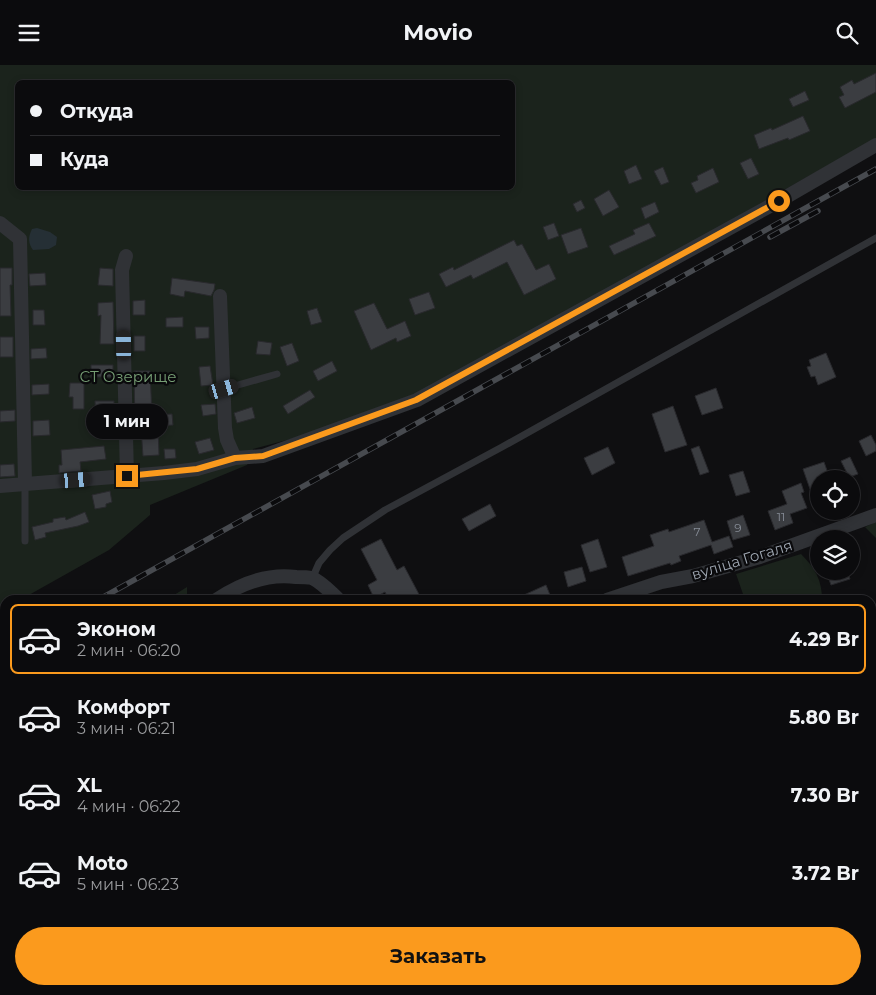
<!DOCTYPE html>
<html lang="ru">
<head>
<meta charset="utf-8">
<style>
	:root { --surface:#0b0b0d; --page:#19191b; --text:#f1f3f6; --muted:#9a9b9d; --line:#2b2b2e; --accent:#fb9a1d }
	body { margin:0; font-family:Montserrat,sans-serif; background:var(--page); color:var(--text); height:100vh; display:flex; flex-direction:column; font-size:19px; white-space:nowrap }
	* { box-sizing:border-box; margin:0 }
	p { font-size:16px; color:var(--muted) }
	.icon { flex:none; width:28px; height:28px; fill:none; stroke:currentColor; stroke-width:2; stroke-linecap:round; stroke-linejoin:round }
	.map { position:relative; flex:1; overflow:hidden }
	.details { position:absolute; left:0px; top:530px; width:876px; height:400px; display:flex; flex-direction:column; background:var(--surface); border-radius:15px 15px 0 0; box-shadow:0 2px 8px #0003,0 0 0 1px var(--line) }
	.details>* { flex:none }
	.guide { position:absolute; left:15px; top:15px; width:500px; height:110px; border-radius:8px; box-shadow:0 2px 8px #0003,0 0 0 1px var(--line); display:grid; align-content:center; height:110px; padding:0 15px; background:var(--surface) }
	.tools { position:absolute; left:810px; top:405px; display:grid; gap:10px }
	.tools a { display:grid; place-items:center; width:50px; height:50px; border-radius:50%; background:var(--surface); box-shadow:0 2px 8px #0003,0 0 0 1px var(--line); font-size:25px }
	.end { position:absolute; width:22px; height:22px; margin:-11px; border:6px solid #fb9a1d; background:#111; box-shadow:0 0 0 2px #111 }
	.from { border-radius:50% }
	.bubble { position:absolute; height:35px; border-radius:18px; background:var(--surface); box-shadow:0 2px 8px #0003,0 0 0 1px var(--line); font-size:16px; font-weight:700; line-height:35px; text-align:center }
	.car { position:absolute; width:15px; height:30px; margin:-15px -8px; border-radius:6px; box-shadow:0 0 4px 1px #0007; background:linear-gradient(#222 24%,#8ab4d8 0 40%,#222 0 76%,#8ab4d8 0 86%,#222 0) }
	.guide b { display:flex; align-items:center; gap:18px; height:48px; font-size:19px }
	.guide b+b { border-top:1px solid var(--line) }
	.guide i { width:12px; height:12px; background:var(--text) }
	ul { padding:9px 0 0; list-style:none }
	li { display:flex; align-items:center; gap:15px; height:70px; margin:0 10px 8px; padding:0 5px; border:2px solid transparent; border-radius:8px }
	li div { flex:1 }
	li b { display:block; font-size:19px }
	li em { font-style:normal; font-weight:700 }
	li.selected { border-color:var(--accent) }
	li>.icon { width:45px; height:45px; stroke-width:1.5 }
	.button { display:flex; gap:10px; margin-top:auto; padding:10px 15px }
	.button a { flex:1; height:58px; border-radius:30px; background:var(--accent); color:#111; font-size:20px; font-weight:700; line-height:58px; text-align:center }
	header { display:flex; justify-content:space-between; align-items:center; height:65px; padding:0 15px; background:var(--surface); font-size:22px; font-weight:700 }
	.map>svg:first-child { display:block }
	.green { fill:#1b231c; fill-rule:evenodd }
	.water { fill:#252f35 }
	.building { fill:#3b3d41; stroke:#29292d }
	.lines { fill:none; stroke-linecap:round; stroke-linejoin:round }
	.lane { stroke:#303236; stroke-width:7 }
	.street { stroke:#303236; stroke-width:14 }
	.rail-casing { stroke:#474a4f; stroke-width:5.5 }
	.rail { stroke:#0a0a0c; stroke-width:4; stroke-dasharray:11; stroke-linecap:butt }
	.route { stroke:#fb9a1d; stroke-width:6 }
	.labels { text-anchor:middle; stroke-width:4.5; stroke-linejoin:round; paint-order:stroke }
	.number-label { font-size:12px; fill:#868c96 }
	.park-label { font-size:15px; fill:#779f75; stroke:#0a0a0c }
	.street-label { font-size:15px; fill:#9fa7b2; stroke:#0a0a0c }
</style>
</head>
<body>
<header><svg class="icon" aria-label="menu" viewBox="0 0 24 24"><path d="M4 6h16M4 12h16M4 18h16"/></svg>Movio<svg class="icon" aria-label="search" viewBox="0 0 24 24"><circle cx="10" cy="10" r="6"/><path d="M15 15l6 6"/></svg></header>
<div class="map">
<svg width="876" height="930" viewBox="0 0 876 930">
	<rect width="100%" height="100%" fill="#0f0f11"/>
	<path class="green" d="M0,0H876V73L636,209L415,329L317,367L253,384L247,400L150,440V450L109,485L20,535H5V543L0,546ZM18,18H512V122H18Z
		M876,457V473L865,462Z
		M801,489C815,503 822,515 822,535H747L743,529L736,509Z
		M187,522V535H166Z
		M5,629V661L0,664V632Z
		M876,704V930H798L794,925H871V706Z
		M34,925H373L374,930H0V928Z"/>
	<path class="water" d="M37,163L50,167L57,172L56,180L49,184L33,185C28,178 28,172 32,164Z"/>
	<path class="building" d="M876,8V27L845,43L839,32L844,30L840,22L852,15L854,19Z
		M805,26L809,35L793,42L789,34Z
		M803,51L810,66L789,75L788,73L759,84L754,70L771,63L772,65Z
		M751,93L759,109L748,114L740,98Z
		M636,100L642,114L629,119L624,106Z
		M663,102L669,117L661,120L654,106Z
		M713,103L719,117L696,128L691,118L698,115L697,111Z
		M609,125L619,142L603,151L594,134Z
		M581,135L585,143L577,147L573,139Z
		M655,137L659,147L645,154L641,143Z
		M554,158L559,171L548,175L543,162Z
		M649,158L656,171L614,190L609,181L635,169L633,165Z
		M581,163L588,182L568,189L561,170Z
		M514,175L517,181L522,179L536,205L549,199L556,214L524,230L507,197L473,214L471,210L446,222L439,209L453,202L454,205Z
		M0,203H12V220H10L11,251H0Z
		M100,203L113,204V221L98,220Z
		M45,208L46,220L30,221L29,209Z
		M172,213L215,219L214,225L211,231L185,226L184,232L170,229Z
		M429,227L435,243L415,250L409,234Z
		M145,235V250H133V236Z
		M113,237L114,279H100L101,250L98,251V238Z
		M374,238L387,264L405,256L411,271L397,277L396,273L371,285L354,246Z
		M317,243L322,257L311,260L307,246Z
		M33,245H44L45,260H33Z
		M183,252V262H166V253Z
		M195,262H209V273L196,274Z
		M134,271H145V286H134Z
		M0,272H13V292H0Z
		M258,276L272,278L270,290L256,289Z
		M292,278L299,296L287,301L280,282Z
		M46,283L47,293L31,294V284Z
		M826,288L836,312L818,320L815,311L811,312L807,302L811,301L809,295Z
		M332,296L337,306L318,316L313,306Z
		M91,300H113V312H91Z
		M210,301L213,320L201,321L199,302Z
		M134,306H150L152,350L172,349L173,360L158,361L159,390L143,391L141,363H135Z
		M70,318H84V344H73V332H69Z
		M49,319V329L32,330V320Z
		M716,323L723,343L702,350L695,331Z
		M310,325L315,332L288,349L283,341Z
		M95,336H114V355H96Z
		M215,339L216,349L203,351L201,340Z
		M673,341L687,380L665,387L652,349Z
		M252,342L255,353L237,358L234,348Z
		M15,345V356L0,357V346Z
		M49,355L50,370L33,371V356Z
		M871,370L876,380V386L866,391L859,376Z
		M210,373L214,385L199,389L195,377Z
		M104,381L106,394L80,397L81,406L59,408V400H62L61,385Z
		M699,381L709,407L700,410L691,384Z
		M608,382L615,398L592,410L584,393Z
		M164,384H175L176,393L165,394Z
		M850,392L858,409L849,412L841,396Z
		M824,397L830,414H819V421L810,424L803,404Z
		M14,399L15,411L0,412V400Z
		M743,406L750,427L736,431L729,410Z
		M801,418L804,427L801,428L807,443L790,449L793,458L775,465L768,446L787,439L782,426Z
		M110,426L112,437L106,439V442L95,444L92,430Z
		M490,439L496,451L469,466L462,454Z
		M85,447L89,457L78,461L45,468L46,472L35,475L32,462L53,457V454L65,452L66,455Z
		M743,450L750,470L733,475L727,456Z
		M704,455L712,477L729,471L733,482L714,489L711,480L679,491L681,496L671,500L670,498L628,511L622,492L654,481L650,470L668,464L669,467Z
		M381,474L397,505L404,501L422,535H389L385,527L374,533L368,520L377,515L361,484Z
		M598,474L607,502L590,507L581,480Z
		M582,502L586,516L568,522L564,507Z
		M826,506H847L850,514L831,520Z
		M546,520L552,535H513Z"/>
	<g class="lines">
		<path class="lane" d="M224,324L277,309
			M25,476V418
			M312,514L319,498L330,485L343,473L385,445L502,382L876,173
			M871,543L876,545"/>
		<path class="street" d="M0,158L20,174L25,418
			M126,191L122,205L127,411
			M220,231L225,363L227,375L235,393
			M0,421L164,408L197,404L235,393L263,391L417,335L779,136L876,80
			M216,535C240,519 267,508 296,512C301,512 307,512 312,513C321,517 332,528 339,535
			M607,535L661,517L693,511L760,492L876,450
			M876,553C871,565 873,577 876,589
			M0,685L5,681
			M871,687L876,685
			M548,925L551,930
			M777,925L780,930"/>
		<defs>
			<path id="rail" d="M770,172L818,146
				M98,535L876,104
				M0,597L5,594"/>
		</defs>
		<use href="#rail" class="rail-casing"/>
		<use href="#rail" class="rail"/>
	</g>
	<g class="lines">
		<path class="route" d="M127,411L197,404L235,393L263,391L416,335L779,136"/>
	</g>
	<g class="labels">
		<g class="number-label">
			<text x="781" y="456">11</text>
			<text x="738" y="467">9</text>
			<text x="697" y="471">7</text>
		</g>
		<g class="park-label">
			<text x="128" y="317">СТ Озерище</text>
		</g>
		<g class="street-label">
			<text transform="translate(742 495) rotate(-17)" y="5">вуліца Гогаля</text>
		</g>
	</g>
</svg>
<div class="tools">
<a><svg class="icon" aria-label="locate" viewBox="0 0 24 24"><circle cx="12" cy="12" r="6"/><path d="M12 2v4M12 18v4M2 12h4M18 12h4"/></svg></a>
<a><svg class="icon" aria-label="layers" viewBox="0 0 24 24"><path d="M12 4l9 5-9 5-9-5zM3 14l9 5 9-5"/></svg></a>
</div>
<i class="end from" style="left:779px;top:136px"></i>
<i class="end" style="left:127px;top:411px"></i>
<div class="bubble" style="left:86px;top:339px;width:82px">1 мин</div>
<i class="car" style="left:124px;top:280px;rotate:359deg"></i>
<i class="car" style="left:224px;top:324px;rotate:74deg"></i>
<i class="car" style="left:76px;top:415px;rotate:86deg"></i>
<div class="guide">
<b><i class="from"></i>Откуда</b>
<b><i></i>Куда</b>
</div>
<section class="details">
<ul>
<li class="selected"><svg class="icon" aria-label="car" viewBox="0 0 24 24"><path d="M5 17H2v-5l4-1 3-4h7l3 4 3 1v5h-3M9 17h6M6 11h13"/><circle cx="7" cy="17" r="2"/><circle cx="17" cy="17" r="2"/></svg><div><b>Эконом</b><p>2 мин · 06:20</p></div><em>4.29 Br</em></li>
<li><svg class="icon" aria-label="car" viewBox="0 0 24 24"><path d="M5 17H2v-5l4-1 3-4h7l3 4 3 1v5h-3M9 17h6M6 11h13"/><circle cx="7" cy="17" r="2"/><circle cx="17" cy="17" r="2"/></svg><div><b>Комфорт</b><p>3 мин · 06:21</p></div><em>5.80 Br</em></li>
<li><svg class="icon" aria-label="car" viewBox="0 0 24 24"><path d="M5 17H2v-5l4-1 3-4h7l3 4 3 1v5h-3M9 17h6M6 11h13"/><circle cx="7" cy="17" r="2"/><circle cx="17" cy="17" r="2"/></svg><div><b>XL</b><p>4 мин · 06:22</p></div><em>7.30 Br</em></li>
<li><svg class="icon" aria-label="car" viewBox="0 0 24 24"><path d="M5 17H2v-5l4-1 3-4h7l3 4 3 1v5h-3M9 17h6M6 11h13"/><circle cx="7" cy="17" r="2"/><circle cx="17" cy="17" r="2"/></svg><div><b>Moto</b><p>5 мин · 06:23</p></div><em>3.72 Br</em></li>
</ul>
<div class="button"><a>Заказать</a></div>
</section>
</div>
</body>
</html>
